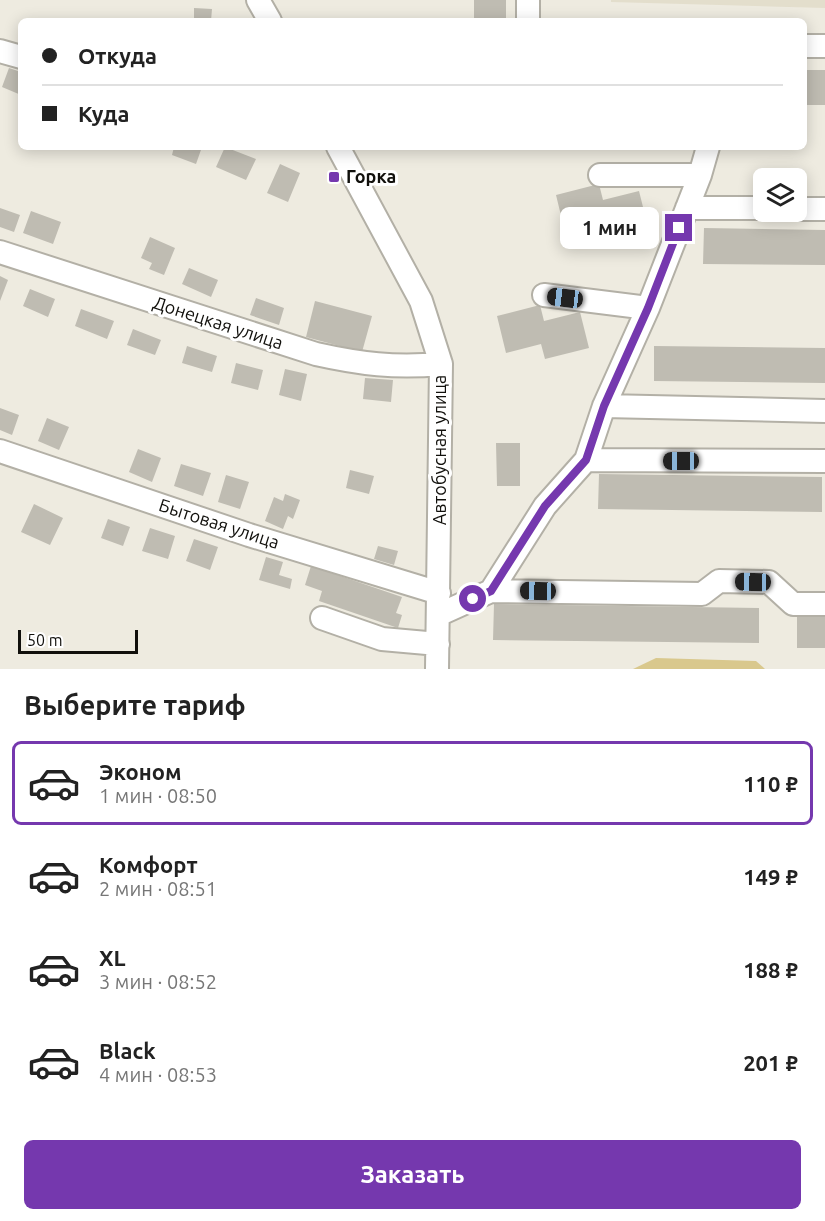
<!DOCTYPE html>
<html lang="ru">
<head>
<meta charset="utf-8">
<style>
	:root { --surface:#fff; --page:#f2f2f2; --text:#222; --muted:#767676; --line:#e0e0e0; --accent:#7538ae }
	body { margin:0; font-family:Ubuntu,sans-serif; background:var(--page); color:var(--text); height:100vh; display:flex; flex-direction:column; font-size:22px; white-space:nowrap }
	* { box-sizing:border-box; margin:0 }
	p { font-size:20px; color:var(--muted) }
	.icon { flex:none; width:33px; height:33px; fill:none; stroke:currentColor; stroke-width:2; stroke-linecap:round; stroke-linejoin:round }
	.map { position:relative; height:669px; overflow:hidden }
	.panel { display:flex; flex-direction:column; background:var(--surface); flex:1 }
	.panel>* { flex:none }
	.top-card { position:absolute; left:18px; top:18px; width:789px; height:132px; border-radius:9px; box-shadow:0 3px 15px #0003; display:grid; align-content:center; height:132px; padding:0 24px; background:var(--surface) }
	.controls { position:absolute; left:753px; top:168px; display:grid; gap:12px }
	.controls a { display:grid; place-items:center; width:54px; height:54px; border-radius:9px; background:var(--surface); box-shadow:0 3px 15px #0003; font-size:30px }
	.scale { position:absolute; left:18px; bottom:15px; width:120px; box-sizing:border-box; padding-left:6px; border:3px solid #11100c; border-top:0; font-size:16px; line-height:21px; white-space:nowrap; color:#11100c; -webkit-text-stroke:4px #fff; paint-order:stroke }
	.end { position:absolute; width:27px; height:27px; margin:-14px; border:8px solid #7538ae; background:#fff; box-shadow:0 0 0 3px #fff }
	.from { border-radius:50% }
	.bubble { position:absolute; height:42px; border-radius:9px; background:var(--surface); box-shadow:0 3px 15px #0003; font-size:20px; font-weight:700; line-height:42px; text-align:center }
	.car { position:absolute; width:18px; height:36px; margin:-18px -9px; border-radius:8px; box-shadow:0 0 4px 2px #0007; background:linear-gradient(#222 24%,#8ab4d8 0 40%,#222 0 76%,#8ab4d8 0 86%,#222 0) }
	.top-card b { display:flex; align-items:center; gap:21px; height:57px; font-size:22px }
	.top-card b+b { border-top:2px solid var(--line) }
	.top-card i { width:15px; height:15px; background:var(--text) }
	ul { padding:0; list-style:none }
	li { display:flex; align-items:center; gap:18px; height:84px; margin:0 12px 9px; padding:0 12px; border:3px solid transparent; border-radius:9px }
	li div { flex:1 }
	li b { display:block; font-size:22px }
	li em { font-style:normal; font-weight:700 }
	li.on { border-color:var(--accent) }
	li>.icon { width:54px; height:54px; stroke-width:1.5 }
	h2 { padding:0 24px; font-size:27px; line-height:72px }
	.action { display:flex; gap:12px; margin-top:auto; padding:12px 24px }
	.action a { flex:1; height:69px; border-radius:9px; background:var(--accent); color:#fff; font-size:24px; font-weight:700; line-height:69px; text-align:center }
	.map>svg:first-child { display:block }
	.built { fill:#e3decc }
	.green { fill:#d9c88d }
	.building { fill:#bfbcb2 }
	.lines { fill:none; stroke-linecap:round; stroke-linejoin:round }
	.minor-casing { stroke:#b3b0a6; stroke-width:26 }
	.minor { stroke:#fff; stroke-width:22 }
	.route { stroke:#7538ae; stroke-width:8 }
	.poi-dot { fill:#7538ae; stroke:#fff; stroke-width:2 }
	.labels { text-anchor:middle; stroke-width:6; stroke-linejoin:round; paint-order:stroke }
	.poi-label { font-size:18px; font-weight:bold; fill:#11100c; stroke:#fff; text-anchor:start }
	.street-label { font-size:18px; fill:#11100c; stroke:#fff }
</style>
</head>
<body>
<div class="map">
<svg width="825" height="669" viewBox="0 0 825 669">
	<rect width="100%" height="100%" fill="#eeebe0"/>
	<path class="built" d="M611,0H825V8L611,2Z"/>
	<path class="green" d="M656,658L756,661L765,669H633Z"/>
	<path class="building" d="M474,0H506V21H474Z
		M194,8L212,9L211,21H194Z
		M9,68L21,72V95L2,87Z
		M804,70H825V105H804Z
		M174,147H202L196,164L172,155Z
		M225,147L256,159L246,180L216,167Z
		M280,164L300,173L288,202L267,193Z
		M599,184L603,200L639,191L648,227L604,238L600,223L565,232L556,195Z
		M0,208L20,215L14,232L0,227Z
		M31,211L61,222L53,244L23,233Z
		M704,228L825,230V265L703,264Z
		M150,237L175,248L164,275L149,269L152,263L141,258Z
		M189,268L218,280L211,297L182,284Z
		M0,276L8,280L0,301Z
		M30,289L55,299L48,317L23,306Z
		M256,298L284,308L279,325L250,315Z
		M315,301L372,316L362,352L306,337Z
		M540,305L544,321L580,312L589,348L545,359L541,344L506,353L497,316Z
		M81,309L114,321L107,339L75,326Z
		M133,329L161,340L155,355L127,345Z
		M187,346L217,356L212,372L182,363Z
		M654,346L825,348V383L654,381Z
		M236,363L263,370L258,390L231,383Z
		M285,369L307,374L301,401L279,395Z
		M365,378L393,380L391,402L363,399Z
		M0,408L19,415L12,435L0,430Z
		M47,418L69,427L59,450L38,441Z
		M496,443H520V486H497Z
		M138,449L161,458L152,482L129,472Z
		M181,464L211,473L203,496L174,486Z
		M350,470L374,476L369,494L346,488Z
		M599,474L822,477V512L598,509Z
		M226,475L249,482L240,509L218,502Z
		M285,494L300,500L293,519L288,516L283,529L265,521L274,497L283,501Z
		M34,504L63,518L50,545L21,532Z
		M108,519L130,527L123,546L101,538Z
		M150,528L175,536L168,559L142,551Z
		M194,539L218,547L210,570L186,561Z
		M378,546L398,551L394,565L374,559Z
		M266,557L283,562L279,575L292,579L290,589L259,580Z
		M311,566L402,597L396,613L402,615L398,628L319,601L322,591L305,585Z
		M494,604L759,608V643L493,640Z
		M825,615V648H797V616Z"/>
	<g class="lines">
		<defs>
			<path id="minor" d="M258,0L270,21
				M528,0V21
				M804,46H825
				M0,51L21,57
				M338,147L421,301L441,364L437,669
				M600,175H700
				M687,208H764
				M796,209H825
				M0,252L316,354C361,364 394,368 441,364
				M544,295L648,308
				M604,406L825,411
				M0,451L249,535L439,593
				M586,460L825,461
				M491,591L702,594L719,581L769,582L793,604H825
				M438,615L491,591L545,506L586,460L604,406L648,308L700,175L708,147
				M322,618L382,639L438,644"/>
		</defs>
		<use href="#minor" class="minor-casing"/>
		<use href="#minor" class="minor"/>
	</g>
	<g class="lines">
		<path class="route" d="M473,599L491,591L545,506L586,460L604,406L648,308L679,228"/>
	</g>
	<rect class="poi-dot" x="328" y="171" width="12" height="12" rx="3"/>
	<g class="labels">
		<g class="poi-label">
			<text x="346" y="183">Горка</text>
		</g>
		<g class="street-label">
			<text transform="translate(218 323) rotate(18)" y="6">Донецкая улица</text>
			<text transform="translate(440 450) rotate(-90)" y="6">Автобусная улица</text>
			<text transform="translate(219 524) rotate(18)" y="6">Бытовая улица</text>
		</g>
	</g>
</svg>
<div class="controls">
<a><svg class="icon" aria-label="layers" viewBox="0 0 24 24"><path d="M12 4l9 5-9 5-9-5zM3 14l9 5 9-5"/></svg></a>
</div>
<div class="scale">50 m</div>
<i class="end from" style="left:473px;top:599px"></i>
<i class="end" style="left:679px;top:228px"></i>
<div class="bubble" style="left:560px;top:207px;width:99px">1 мин</div>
<i class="car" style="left:565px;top:298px;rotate:277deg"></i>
<i class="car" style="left:681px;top:461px;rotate:270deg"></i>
<i class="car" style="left:753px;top:582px;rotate:271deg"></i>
<i class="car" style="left:538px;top:591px;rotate:271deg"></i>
<div class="top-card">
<b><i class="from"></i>Откуда</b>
<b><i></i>Куда</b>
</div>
</div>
<section class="panel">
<h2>Выберите тариф</h2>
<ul>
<li class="on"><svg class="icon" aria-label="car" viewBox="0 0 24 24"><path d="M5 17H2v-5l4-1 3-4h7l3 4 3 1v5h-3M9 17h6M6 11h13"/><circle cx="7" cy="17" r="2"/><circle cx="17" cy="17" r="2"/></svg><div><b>Эконом</b><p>1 мин · 08:50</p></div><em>110 ₽</em></li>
<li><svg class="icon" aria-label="car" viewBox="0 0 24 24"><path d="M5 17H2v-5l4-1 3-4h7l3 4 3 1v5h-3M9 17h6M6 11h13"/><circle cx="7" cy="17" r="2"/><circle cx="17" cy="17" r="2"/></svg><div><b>Комфорт</b><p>2 мин · 08:51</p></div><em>149 ₽</em></li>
<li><svg class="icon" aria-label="car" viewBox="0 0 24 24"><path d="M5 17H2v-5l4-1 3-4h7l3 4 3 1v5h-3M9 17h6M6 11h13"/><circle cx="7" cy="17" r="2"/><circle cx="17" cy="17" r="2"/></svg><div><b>XL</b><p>3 мин · 08:52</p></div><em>188 ₽</em></li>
<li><svg class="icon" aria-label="car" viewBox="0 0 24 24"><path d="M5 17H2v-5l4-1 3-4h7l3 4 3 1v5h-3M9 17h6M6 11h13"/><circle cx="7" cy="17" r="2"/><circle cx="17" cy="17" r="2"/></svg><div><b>Black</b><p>4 мин · 08:53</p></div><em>201 ₽</em></li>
</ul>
<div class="action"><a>Заказать</a></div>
</section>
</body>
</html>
